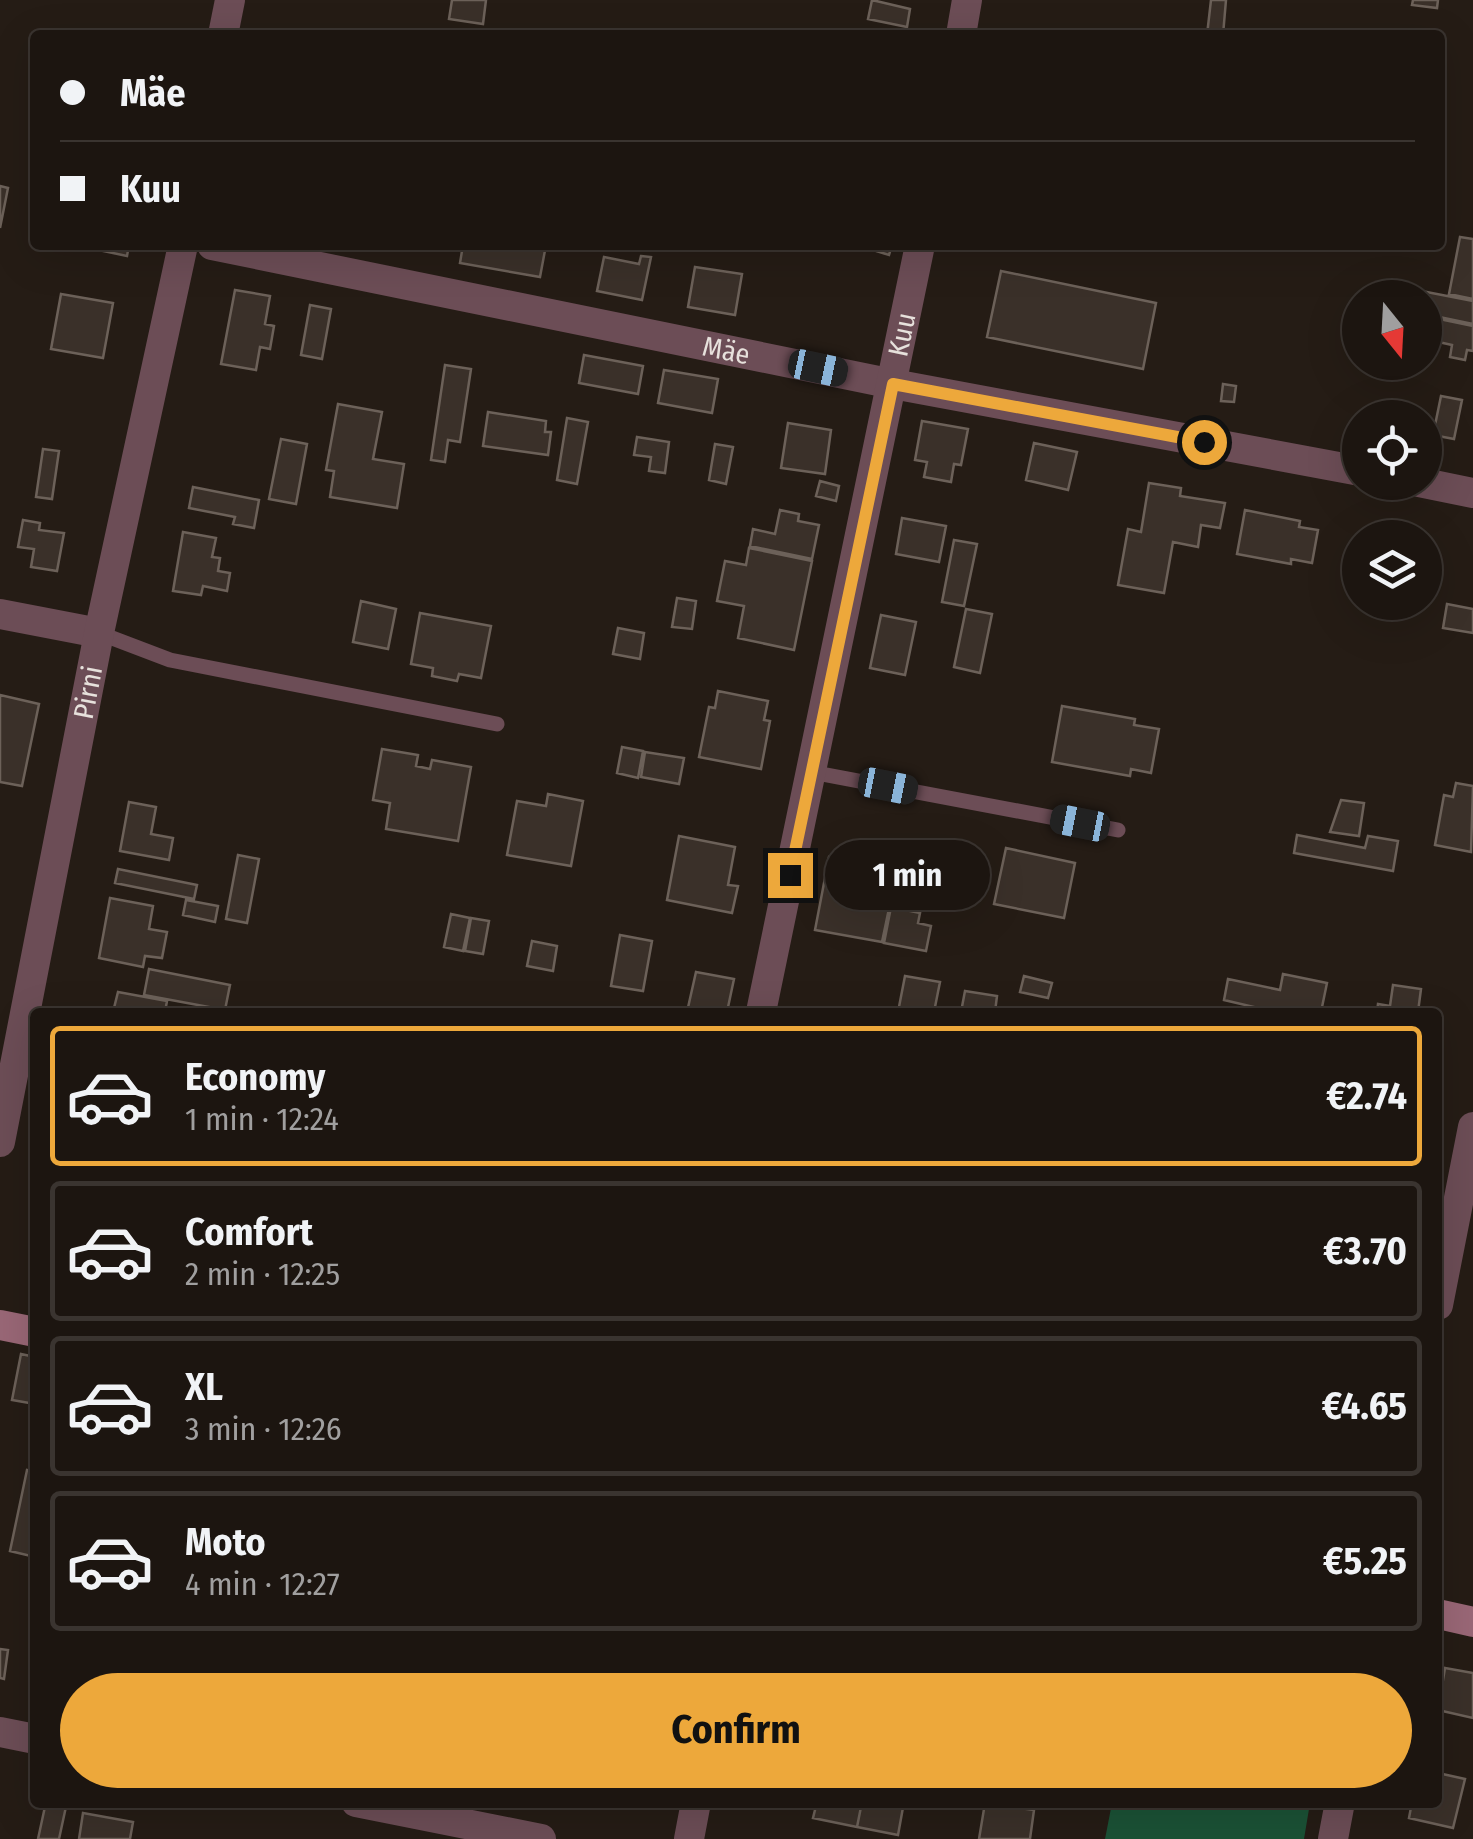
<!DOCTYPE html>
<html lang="en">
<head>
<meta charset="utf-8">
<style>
	:root { --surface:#1c1510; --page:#29221e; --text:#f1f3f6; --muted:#a09f9f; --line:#3a3430; --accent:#eda83b }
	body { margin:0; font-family:"Fira Sans Condensed",sans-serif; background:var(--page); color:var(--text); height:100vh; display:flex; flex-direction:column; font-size:38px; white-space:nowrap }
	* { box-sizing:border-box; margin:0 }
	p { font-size:32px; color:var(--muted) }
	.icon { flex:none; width:55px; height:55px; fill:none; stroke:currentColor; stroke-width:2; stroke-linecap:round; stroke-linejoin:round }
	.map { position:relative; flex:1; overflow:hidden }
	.details { position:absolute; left:30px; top:1008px; width:1412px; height:800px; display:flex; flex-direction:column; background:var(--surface); border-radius:10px; box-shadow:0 10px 40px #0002,0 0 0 2px var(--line) }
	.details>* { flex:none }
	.banner { position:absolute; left:30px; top:30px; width:1415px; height:220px; border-radius:10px; box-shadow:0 10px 40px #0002,0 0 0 2px var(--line); display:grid; align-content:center; height:220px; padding:0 30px; background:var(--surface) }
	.needle { width:65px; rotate:162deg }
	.tools { position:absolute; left:1342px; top:280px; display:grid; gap:20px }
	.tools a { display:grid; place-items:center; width:100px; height:100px; border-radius:50%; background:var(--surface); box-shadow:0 10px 40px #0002,0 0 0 2px var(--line); font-size:50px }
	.end { position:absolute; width:45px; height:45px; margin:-22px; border:12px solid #eda83b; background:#111; box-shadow:0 0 0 5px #111 }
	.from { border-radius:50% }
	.bubble { position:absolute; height:70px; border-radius:35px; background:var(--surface); box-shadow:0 10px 40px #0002,0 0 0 2px var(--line); font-size:32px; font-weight:700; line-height:70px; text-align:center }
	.car { position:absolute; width:30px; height:60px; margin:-30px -15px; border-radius:12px; box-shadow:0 0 8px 2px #0007; background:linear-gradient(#222 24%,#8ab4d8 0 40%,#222 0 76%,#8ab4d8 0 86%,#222 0) }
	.banner b { display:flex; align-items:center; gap:35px; height:95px; font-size:38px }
	.banner b+b { border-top:2px solid var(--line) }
	.banner i { width:25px; height:25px; background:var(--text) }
	ul { padding:18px 0 0; list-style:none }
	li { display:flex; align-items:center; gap:30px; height:140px; margin:0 20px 15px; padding:0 10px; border:5px solid var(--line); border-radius:10px }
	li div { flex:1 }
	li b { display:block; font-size:38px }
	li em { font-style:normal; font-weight:700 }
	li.active { border-color:var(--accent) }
	li>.icon { width:90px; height:90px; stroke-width:1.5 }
	.primary-button { display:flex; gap:20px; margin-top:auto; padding:20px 30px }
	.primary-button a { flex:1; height:115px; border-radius:60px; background:var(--accent); color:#111; font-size:40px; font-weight:700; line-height:115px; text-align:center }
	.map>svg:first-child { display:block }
	.green { fill:#1b5236 }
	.building { fill:#3a3029; stroke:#6c6159; stroke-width:2.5 }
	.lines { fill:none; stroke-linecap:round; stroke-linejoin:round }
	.lane { stroke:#6c4d56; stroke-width:15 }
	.street { stroke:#6c4d56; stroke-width:30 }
	.secondary { stroke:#996776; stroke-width:30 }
	.route { stroke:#eda83b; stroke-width:12 }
	.labels { text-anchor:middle; stroke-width:8; stroke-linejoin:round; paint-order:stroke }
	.street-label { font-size:28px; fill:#e7e1dc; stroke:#251c15 }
</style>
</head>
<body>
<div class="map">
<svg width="1473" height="1839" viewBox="0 0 1473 1839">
	<rect width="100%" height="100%" fill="#251c15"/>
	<path class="green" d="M1112,1803V1802L1310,1803L1304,1839H1105Z"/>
	<path class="building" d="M452,0H486L483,24L449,19Z
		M872,0L910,9L907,27L868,19Z
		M1211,0H1226L1223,35H1207Z
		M1413,0H1438L1437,8L1412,5Z
		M0,186L8,188L0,228Z
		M1460,237L1473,239V299L1449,294Z
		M75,245H129L127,256Z
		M463,245H546L540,277L460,263Z
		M857,245H892L889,255Z
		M641,256L651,257L642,300L597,291L604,257L639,264Z
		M695,267L742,274L735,315L688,307Z
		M1001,271L1156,303L1143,369L987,337Z
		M1401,287L1473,301V324L1425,314V298H1398Z
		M235,290L270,296L265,324L274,326L270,349L260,347L256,370L221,364Z
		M61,294L113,303L103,358L51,349Z
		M310,305L331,309L322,359L301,355Z
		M1425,316L1473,326V351L1467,350L1465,360L1450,357L1452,345L1425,339Z
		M584,355L643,366L638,394L579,383Z
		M445,365L471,369L460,442L448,440L445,462L431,460Z
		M664,370L718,379L712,413L658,403Z
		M1223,384L1236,386L1234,402L1221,401Z
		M1441,396L1462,400L1454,439L1433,435Z
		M338,404L382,412L373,459L404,464L397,508L330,497L334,471L326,470Z
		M488,412L546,421L545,432H551L548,455L483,446Z
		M567,418L588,422L577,484L557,480Z
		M922,421L968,429L961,465L954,464L951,482L924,477L927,462L915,460Z
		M788,423L831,430L825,474L781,468Z
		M637,437L669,442L665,473L649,471L651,457L634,455Z
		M281,439L307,444L296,504L269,499Z
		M1034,443L1077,452L1068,490L1026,480Z
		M715,444L733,447L726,484L709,480Z
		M43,449L59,451L52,499L36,497Z
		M820,481L839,486L836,501L816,496Z
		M1149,483L1181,488L1180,496L1225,503L1220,528L1201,525L1198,547L1173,542L1164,593L1118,585L1128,529L1141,532Z
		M193,487L259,500L254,528L233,524L235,517L189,508Z
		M780,510L799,514L798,521L819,525L812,559L750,546L753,529L775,534Z
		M1245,510L1300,521L1299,527L1318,530L1312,563L1291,559V564L1237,554Z
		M902,518L946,526L939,562L896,554Z
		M23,520L40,523L39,530L64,533L57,571L31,567L34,549L18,547Z
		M183,532L216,538L212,557L220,558L218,571L230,573L227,591L203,586L201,595L173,591Z
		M954,540L977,544L964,606L942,602Z
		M749,548L812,561L794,650L738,638L744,606L717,601L725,561L746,565Z
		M677,598L696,601L692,629L672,627Z
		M361,601L396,609L388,649L353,642Z
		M1447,604L1473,609V633L1443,628Z
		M966,609L992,614L980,673L954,667Z
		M420,613L491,626L481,678L459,674L457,681L432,676L433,668L411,664Z
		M881,615L916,622L905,675L870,668Z
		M618,628L644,633L640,659L613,654Z
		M718,691L768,701L764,720L770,721L761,769L699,757L709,707L715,708Z
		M0,695L39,704L22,786L0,782Z
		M1062,706L1135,719L1134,725L1159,729L1151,773L1131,769L1130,776L1052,762Z
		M622,747L643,751L638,778L617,773Z
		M382,749L418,755L416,766L430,769L432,760L471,767L458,841L386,829L390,803L373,800Z
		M645,752L684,758L679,784L641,777Z
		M1456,783L1473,786L1471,852L1435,845L1444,795L1453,797Z
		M548,794L583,801L571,866L507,855L517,801L546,806Z
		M1341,800L1364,803L1359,836L1330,832Z
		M129,802L156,807L151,834L173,838L169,860L120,851Z
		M1297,835L1365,848L1368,836L1398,841L1393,871L1294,853Z
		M679,836L735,847L728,885L738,886L732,913L667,900Z
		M1006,848L1075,863L1064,918L994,904Z
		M238,855L259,859L247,923L226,919Z
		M829,857L875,866L869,895L891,899L882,942L815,930Z
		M118,869L197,885L194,899L115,883Z
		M110,898L153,906L149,929L167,932L162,958L145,956L143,967L99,958Z
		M186,900L218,906L215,922L183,915Z
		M891,907L920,913L918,923L931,926L926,951L884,943Z
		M451,914L470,918L463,951L444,947Z
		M471,918L489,921L483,954L465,951Z
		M620,935L652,941L643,991L611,986Z
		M532,941L557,946L553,971L527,966Z
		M149,969L230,985L225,1010L144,995Z
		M696,972L734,979L727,1012H687Z
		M1283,974L1327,983L1321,1012H1275L1224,1000L1228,979L1280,990Z
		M905,976L940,982L934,1012H898Z
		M1024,976L1052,983L1048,998L1020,992Z
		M1393,985L1421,989L1418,1012H1377L1378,1004L1390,1006Z
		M965,991L997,996L995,1012H961Z
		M118,992L167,1001L165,1012H113Z
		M21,1354L35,1357V1404L12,1400Z
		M27,1470L35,1472V1557L10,1551Z
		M0,1649L8,1650L4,1679L0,1678Z
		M1445,1668L1473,1673V1718L1438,1710Z
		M1438,1773L1465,1779L1453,1828L1409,1818L1412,1802H1438Z
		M46,1802H67L59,1839H38Z
		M817,1802H862L857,1827L813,1818Z
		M862,1802H904L898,1835L857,1827Z
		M985,1803L1034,1810L1030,1839H979Z
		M83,1813L133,1822L130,1839H79Z"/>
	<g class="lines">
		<path class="lane" d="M99,633L170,660L497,724
			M811,772L1118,830"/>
		<g class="street">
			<path d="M223,35L230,0"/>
			<path d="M961,35L967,0"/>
			<path id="s1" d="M212,245L893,384L1360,471"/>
			<path d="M1419,482L1473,493"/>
			<path d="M0,614L99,633"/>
			<path id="s2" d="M761,1012L920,245"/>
			<path id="s3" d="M0,1142L99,633L183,245"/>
			<path d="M1438,1305L1473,1127"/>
			<path d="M0,1732L35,1739"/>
			<path d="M356,1802L541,1839"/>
			<path d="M689,1839L696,1802"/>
			<path d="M1333,1839L1340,1802"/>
		</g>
		<path class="secondary" d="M0,1325L35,1332
			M1438,1614L1473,1622"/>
	</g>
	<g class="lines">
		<path class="route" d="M790,875L893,384L1204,442"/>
	</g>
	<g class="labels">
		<g class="street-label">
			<text dy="10" stroke="none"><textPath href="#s2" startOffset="692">Kuu</textPath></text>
			<text dy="10" stroke="none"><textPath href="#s1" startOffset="525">Mäe</textPath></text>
			<text dy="10" stroke="none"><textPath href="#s3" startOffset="458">Pirni</textPath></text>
		</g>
	</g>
</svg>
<div class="tools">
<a><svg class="needle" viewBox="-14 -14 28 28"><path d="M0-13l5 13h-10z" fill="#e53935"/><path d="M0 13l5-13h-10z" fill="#a09f9f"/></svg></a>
<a><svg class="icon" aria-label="locate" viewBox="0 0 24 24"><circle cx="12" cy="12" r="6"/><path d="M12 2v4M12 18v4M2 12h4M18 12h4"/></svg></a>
<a><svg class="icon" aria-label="layers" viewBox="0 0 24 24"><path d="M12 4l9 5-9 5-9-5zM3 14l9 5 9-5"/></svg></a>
</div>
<i class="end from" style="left:1204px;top:442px"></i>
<i class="end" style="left:790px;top:875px"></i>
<div class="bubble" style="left:825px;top:840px;width:165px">1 min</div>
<i class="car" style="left:818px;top:368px;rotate:102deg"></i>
<i class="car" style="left:888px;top:786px;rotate:101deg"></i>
<i class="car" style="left:1080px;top:823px;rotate:281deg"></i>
<div class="banner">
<b><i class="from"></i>Mäe</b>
<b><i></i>Kuu</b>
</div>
<section class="details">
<ul>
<li class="active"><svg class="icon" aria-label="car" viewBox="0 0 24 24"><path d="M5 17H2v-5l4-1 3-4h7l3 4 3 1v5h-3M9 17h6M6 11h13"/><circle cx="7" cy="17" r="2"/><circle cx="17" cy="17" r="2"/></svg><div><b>Economy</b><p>1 min · 12:24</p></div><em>€2.74</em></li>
<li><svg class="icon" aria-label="car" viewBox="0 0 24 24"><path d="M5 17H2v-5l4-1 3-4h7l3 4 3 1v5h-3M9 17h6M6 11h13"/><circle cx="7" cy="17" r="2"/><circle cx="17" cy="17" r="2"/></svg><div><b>Comfort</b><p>2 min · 12:25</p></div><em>€3.70</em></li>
<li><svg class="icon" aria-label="car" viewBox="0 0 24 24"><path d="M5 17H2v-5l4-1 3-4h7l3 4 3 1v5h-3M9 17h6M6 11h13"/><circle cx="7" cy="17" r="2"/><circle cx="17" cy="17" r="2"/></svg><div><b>XL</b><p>3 min · 12:26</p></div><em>€4.65</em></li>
<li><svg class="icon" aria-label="car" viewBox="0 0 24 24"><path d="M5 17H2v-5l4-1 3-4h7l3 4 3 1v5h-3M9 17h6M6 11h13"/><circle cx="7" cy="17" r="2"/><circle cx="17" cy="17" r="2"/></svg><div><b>Moto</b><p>4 min · 12:27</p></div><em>€5.25</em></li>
</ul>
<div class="primary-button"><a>Confirm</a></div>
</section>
</div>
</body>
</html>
